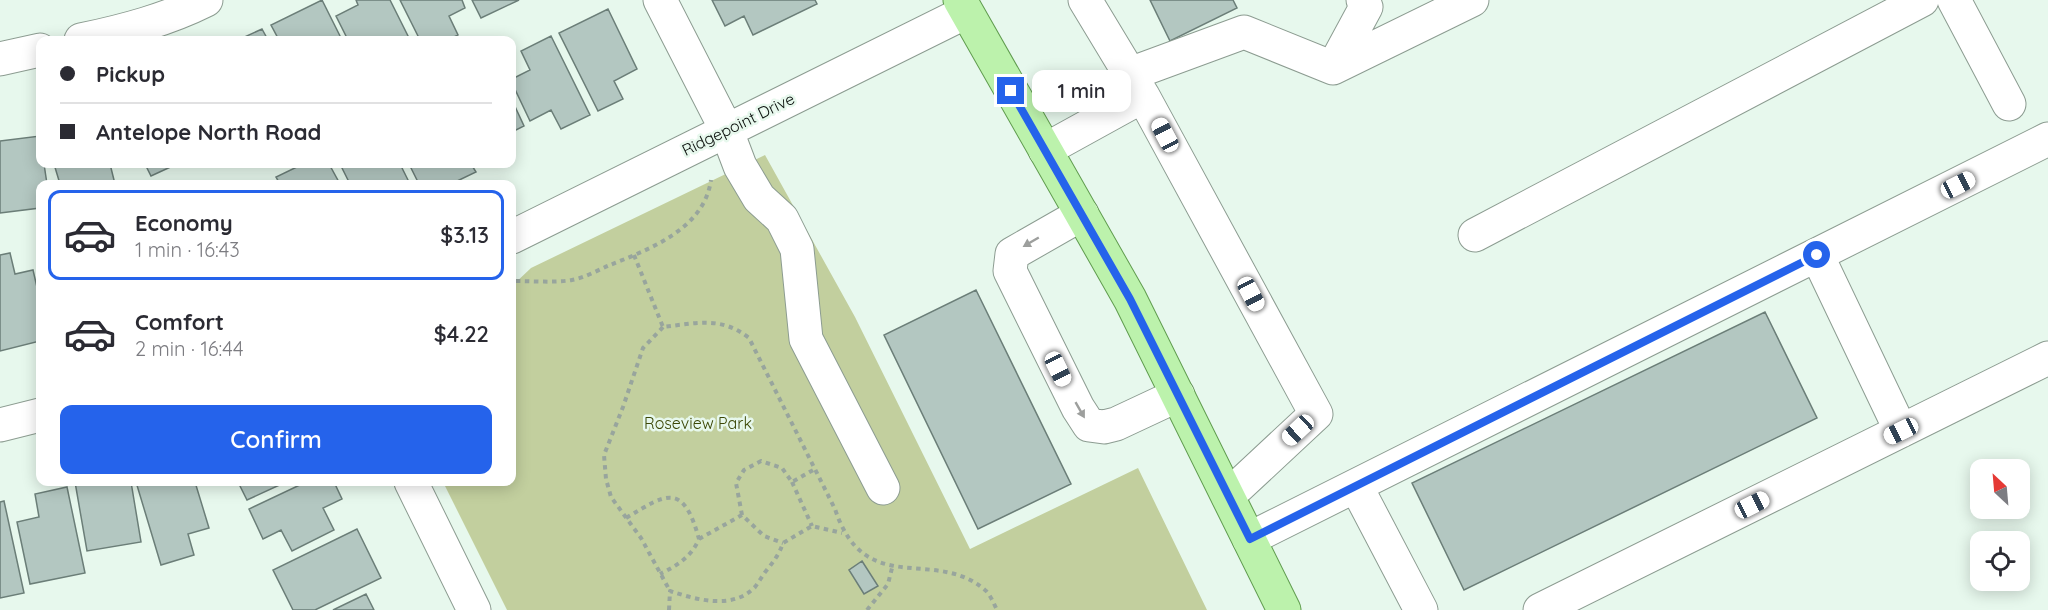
<!DOCTYPE html>
<html lang="en">
<head>
<meta charset="utf-8">
<style>
	:root { --surface:#fff; --page:#f7f7f7; --text:#2b2b33; --muted:#7c7c81; --line:#e1e1e2; --accent:#2563eb }
	body { margin:0; font-family:Quicksand,sans-serif; background:var(--page); color:var(--text); height:100vh; display:flex; flex-direction:column; font-size:22px; white-space:nowrap }
	* { box-sizing:border-box; margin:0 }
	p { font-size:20px; color:var(--muted) }
	.icon { flex:none; width:33px; height:33px; fill:none; stroke:currentColor; stroke-width:2; stroke-linecap:round; stroke-linejoin:round }
	.map { position:relative; flex:1; overflow:hidden }
	.sheet { position:absolute; left:36px; top:180px; width:480px; height:306px; display:flex; flex-direction:column; background:var(--surface); border-radius:12px; box-shadow:0 3px 15px #0003 }
	.sheet>* { flex:none }
	.hud { position:absolute; left:36px; top:36px; width:480px; height:132px; border-radius:12px; box-shadow:0 3px 15px #0003; display:grid; align-content:center; height:132px; padding:0 24px; background:var(--surface) }
	.needle { width:39px; rotate:334deg }
	.fabs { position:absolute; left:1970px; top:459px; display:grid; gap:12px }
	.fabs a { display:grid; place-items:center; width:60px; height:60px; border-radius:12px; background:var(--surface); box-shadow:0 3px 15px #0003; font-size:30px }
	.end { position:absolute; width:27px; height:27px; margin:-14px; border:8px solid #2563eb; background:#fff; box-shadow:0 0 0 3px #fff }
	.from { border-radius:50% }
	.bubble { position:absolute; height:42px; border-radius:12px; background:var(--surface); box-shadow:0 3px 15px #0003; font-size:20px; font-weight:600; line-height:42px; text-align:center }
	.car { position:absolute; width:18px; height:36px; margin:-18px -9px; border-radius:8px; box-shadow:0 0 4px 2px #0007; background:linear-gradient(#fff 24%,#345 0 40%,#fff 0 76%,#345 0 86%,#fff 0) }
	.hud b { display:flex; align-items:center; gap:21px; height:57px; font-size:22px }
	.hud b+b { border-top:2px solid var(--line) }
	.hud i { width:15px; height:15px; background:var(--text) }
	ul { padding:10px 0 0; list-style:none }
	li { display:flex; align-items:center; gap:18px; height:90px; margin:0 12px 9px; padding:0 12px; border:3px solid transparent; border-radius:12px }
	li div { flex:1 }
	li b { display:block; font-size:22px }
	li em { font-style:normal; font-weight:600 }
	li.active { border-color:var(--accent) }
	li>.icon { width:54px; height:54px; stroke-width:1.5 }
	.action { display:flex; gap:12px; margin-top:auto; padding:12px 24px }
	.action a { flex:1; height:69px; border-radius:12px; background:var(--accent); color:#fff; font-size:24px; font-weight:600; line-height:69px; text-align:center }
	.map>svg:first-child { display:block }
	.green { fill:#c2cf9e }
	.building { fill:#b3c7c1; stroke:#6b7e78; stroke-width:1.5 }
	.lines { fill:none; stroke-linecap:round; stroke-linejoin:round }
	.minor-casing { stroke:#8c9c91; stroke-width:35 }
	.major-casing { stroke:#609c4f; stroke-width:35 }
	.path { stroke:#98a59d; stroke-width:4; stroke-dasharray:4.5 4.5; stroke-linecap:butt }
	.minor { stroke:#fff; stroke-width:33 }
	.major { stroke:#bcf2ac; stroke-width:33 }
	.oneway { fill:#9d9f9d }
	.route { stroke:#2563eb; stroke-width:8 }
	.labels { text-anchor:middle; stroke-width:5; stroke-linejoin:round; paint-order:stroke }
	.street-label { font-size:16px; fill:#090e0b; stroke:#e7f8ed }
	.park-label { font-size:16px; fill:#3b4705; stroke:#e7f8ed }
</style>
</head>
<body>
<div class="map">
<svg width="2048" height="610" viewBox="0 0 2048 610">
	<rect width="100%" height="100%" fill="#e7f8ed"/>
	<path class="green" d="M765,155L855,317L970,549L1138,468L1207,610H507L443,482H512V286L531,268Z"/>
	<path class="building" d="M322,0L342,40H279L271,25Z
		M356,0H390L410,40H348L336,16L358,5Z
		M400,0H462L465,8L449,16L458,35L448,40H420Z
		M472,0H519L481,18Z
		M712,0H815L817,4L753,35L744,16L725,26Z
		M1150,0H1233L1237,8L1170,41Z
		M608,9L637,69L614,81L623,99L598,111L559,33Z
		M262,29L268,40H238Z
		M551,36L590,115L561,129L551,110L530,121L512,83V79L530,70L521,51Z
		M512,100L524,126L512,132Z
		M40,136V164H44L47,184H40V208L0,213V141Z
		M54,164H110L115,184H60Z
		M145,164H177L151,176Z
		M303,164H329L340,184H280L276,177Z
		M340,164H400L409,182L404,184H350Z
		M409,164H471L476,172L451,184H419Z
		M10,253L15,274L33,270L40,300V341L0,351V255Z
		M976,290L1071,484L978,529L884,335Z
		M1765,312L1817,418L1464,590L1412,483Z
		M75,482H131L141,542L87,551Z
		M136,482H195L209,528L188,534L194,555L161,565Z
		M238,482H286L247,500Z
		M306,482H334L342,499L323,508L334,530L292,551L281,530L263,539L249,509Z
		M67,487L85,573L30,584L17,522L39,517L35,494Z
		M4,501L24,593L0,598V502Z
		M357,529L381,578L315,610H293L273,570Z
		M862,561L878,586L864,594L849,570Z
		M366,594L374,610H333Z"/>
	<g class="lines">
		<defs>
			<path id="minor" d="M660,0L726,129L740,166L759,198L782,219L797,249L806,339L883,488
				M1954,0L2009,104
				M81,40C124,31 166,20 206,0
				M0,59L40,50
				M1333,68L1366,7L1363,0
				M1130,74L1244,32L1333,68L1472,0
				M1143,96L1316,414L1228,496
				M1045,150L1143,96L1085,0
				M1082,214L1012,254L1010,271L1078,408L1089,425L1104,427L1116,424L1178,395
				M1475,235L1922,0
				M512,237L966,12
				M1817,255L1901,431
				M0,425L40,415
				M411,482L474,610
				M1356,486L1421,610
				M1249,539L2048,139
				M1540,610L2048,358"/>
			<path id="major" d="M960,0L1130,299L1284,610"/>
		</defs>
		<use href="#minor" class="minor-casing"/>
		<use href="#major" class="major-casing"/>
		<path class="path" d="M634,255L663,327C697,323 721,316 749,338L835,509C865,600 934,546 985,590C990,594 994,604 997,610
			M516,281C534,281 554,283 572,280C584,278 598,270 610,265C650,249 704,229 711,180
			M663,327L643,348L623,407L604,455L606,479L611,497L641,538L670,591
			M792,482L812,526
			M742,515L736,483L744,470L761,461L782,468L792,482L815,469
			M626,518C666,494 683,481 699,539C691,557 678,565 660,574
			M699,539L742,515L764,536L783,543
			M669,610L670,591C697,600 733,610 755,587C759,582 762,576 766,571C773,562 779,555 783,543L812,526L842,533
			M867,610L888,584L892,568"/>
		<use href="#minor" class="minor"/>
		<use href="#major" class="major"/>
	</g>
	<defs><path id="oneway-solid" d="M-6-.8H1V-3.2L6.5 0L1 3.2V.8H-6Z" transform="scale(1.5)"/></defs>
	<g class="oneway">
		<use href="#oneway-solid" transform="translate(1031 242) rotate(150)"/>
		<use href="#oneway-solid" transform="translate(1080 410) rotate(60)"/>
	</g>
	<g class="lines">
		<path class="route" d="M1011,91L1130,299L1250,539L1817,255"/>
	</g>
	<g class="labels">
		<g class="street-label">
			<text transform="translate(738 124) rotate(-26)" y="6">Ridgepoint Drive</text>
		</g>
		<g class="park-label">
			<text x="698" y="429">Roseview Park</text>
		</g>
	</g>
</svg>
<div class="fabs">
<a><svg class="needle" viewBox="-14 -14 28 28"><path d="M0-13l5 13h-10z" fill="#e53935"/><path d="M0 13l5-13h-10z" fill="#7c7c81"/></svg></a>
<a><svg class="icon" aria-label="locate" viewBox="0 0 24 24"><circle cx="12" cy="12" r="6"/><path d="M12 2v4M12 18v4M2 12h4M18 12h4"/></svg></a>
</div>
<i class="end from" style="left:1817px;top:255px"></i>
<i class="end" style="left:1011px;top:91px"></i>
<div class="bubble" style="left:1032px;top:70px;width:99px">1 min</div>
<i class="car" style="left:1165px;top:135px;rotate:332deg"></i>
<i class="car" style="left:1958px;top:185px;rotate:63deg"></i>
<i class="car" style="left:1251px;top:294px;rotate:152deg"></i>
<i class="car" style="left:1058px;top:369px;rotate:154deg"></i>
<i class="car" style="left:1298px;top:430px;rotate:227deg"></i>
<i class="car" style="left:1901px;top:431px;rotate:244deg"></i>
<i class="car" style="left:1752px;top:505px;rotate:63deg"></i>
<div class="hud">
<b><i class="from"></i>Pickup</b>
<b><i></i>Antelope North Road</b>
</div>
<section class="sheet">
<ul>
<li class="active"><svg class="icon" aria-label="car" viewBox="0 0 24 24"><path d="M5 17H2v-5l4-1 3-4h7l3 4 3 1v5h-3M9 17h6M6 11h13"/><circle cx="7" cy="17" r="2"/><circle cx="17" cy="17" r="2"/></svg><div><b>Economy</b><p>1 min · 16:43</p></div><em>$3.13</em></li>
<li><svg class="icon" aria-label="car" viewBox="0 0 24 24"><path d="M5 17H2v-5l4-1 3-4h7l3 4 3 1v5h-3M9 17h6M6 11h13"/><circle cx="7" cy="17" r="2"/><circle cx="17" cy="17" r="2"/></svg><div><b>Comfort</b><p>2 min · 16:44</p></div><em>$4.22</em></li>
</ul>
<div class="action"><a>Confirm</a></div>
</section>
</div>
</body>
</html>
